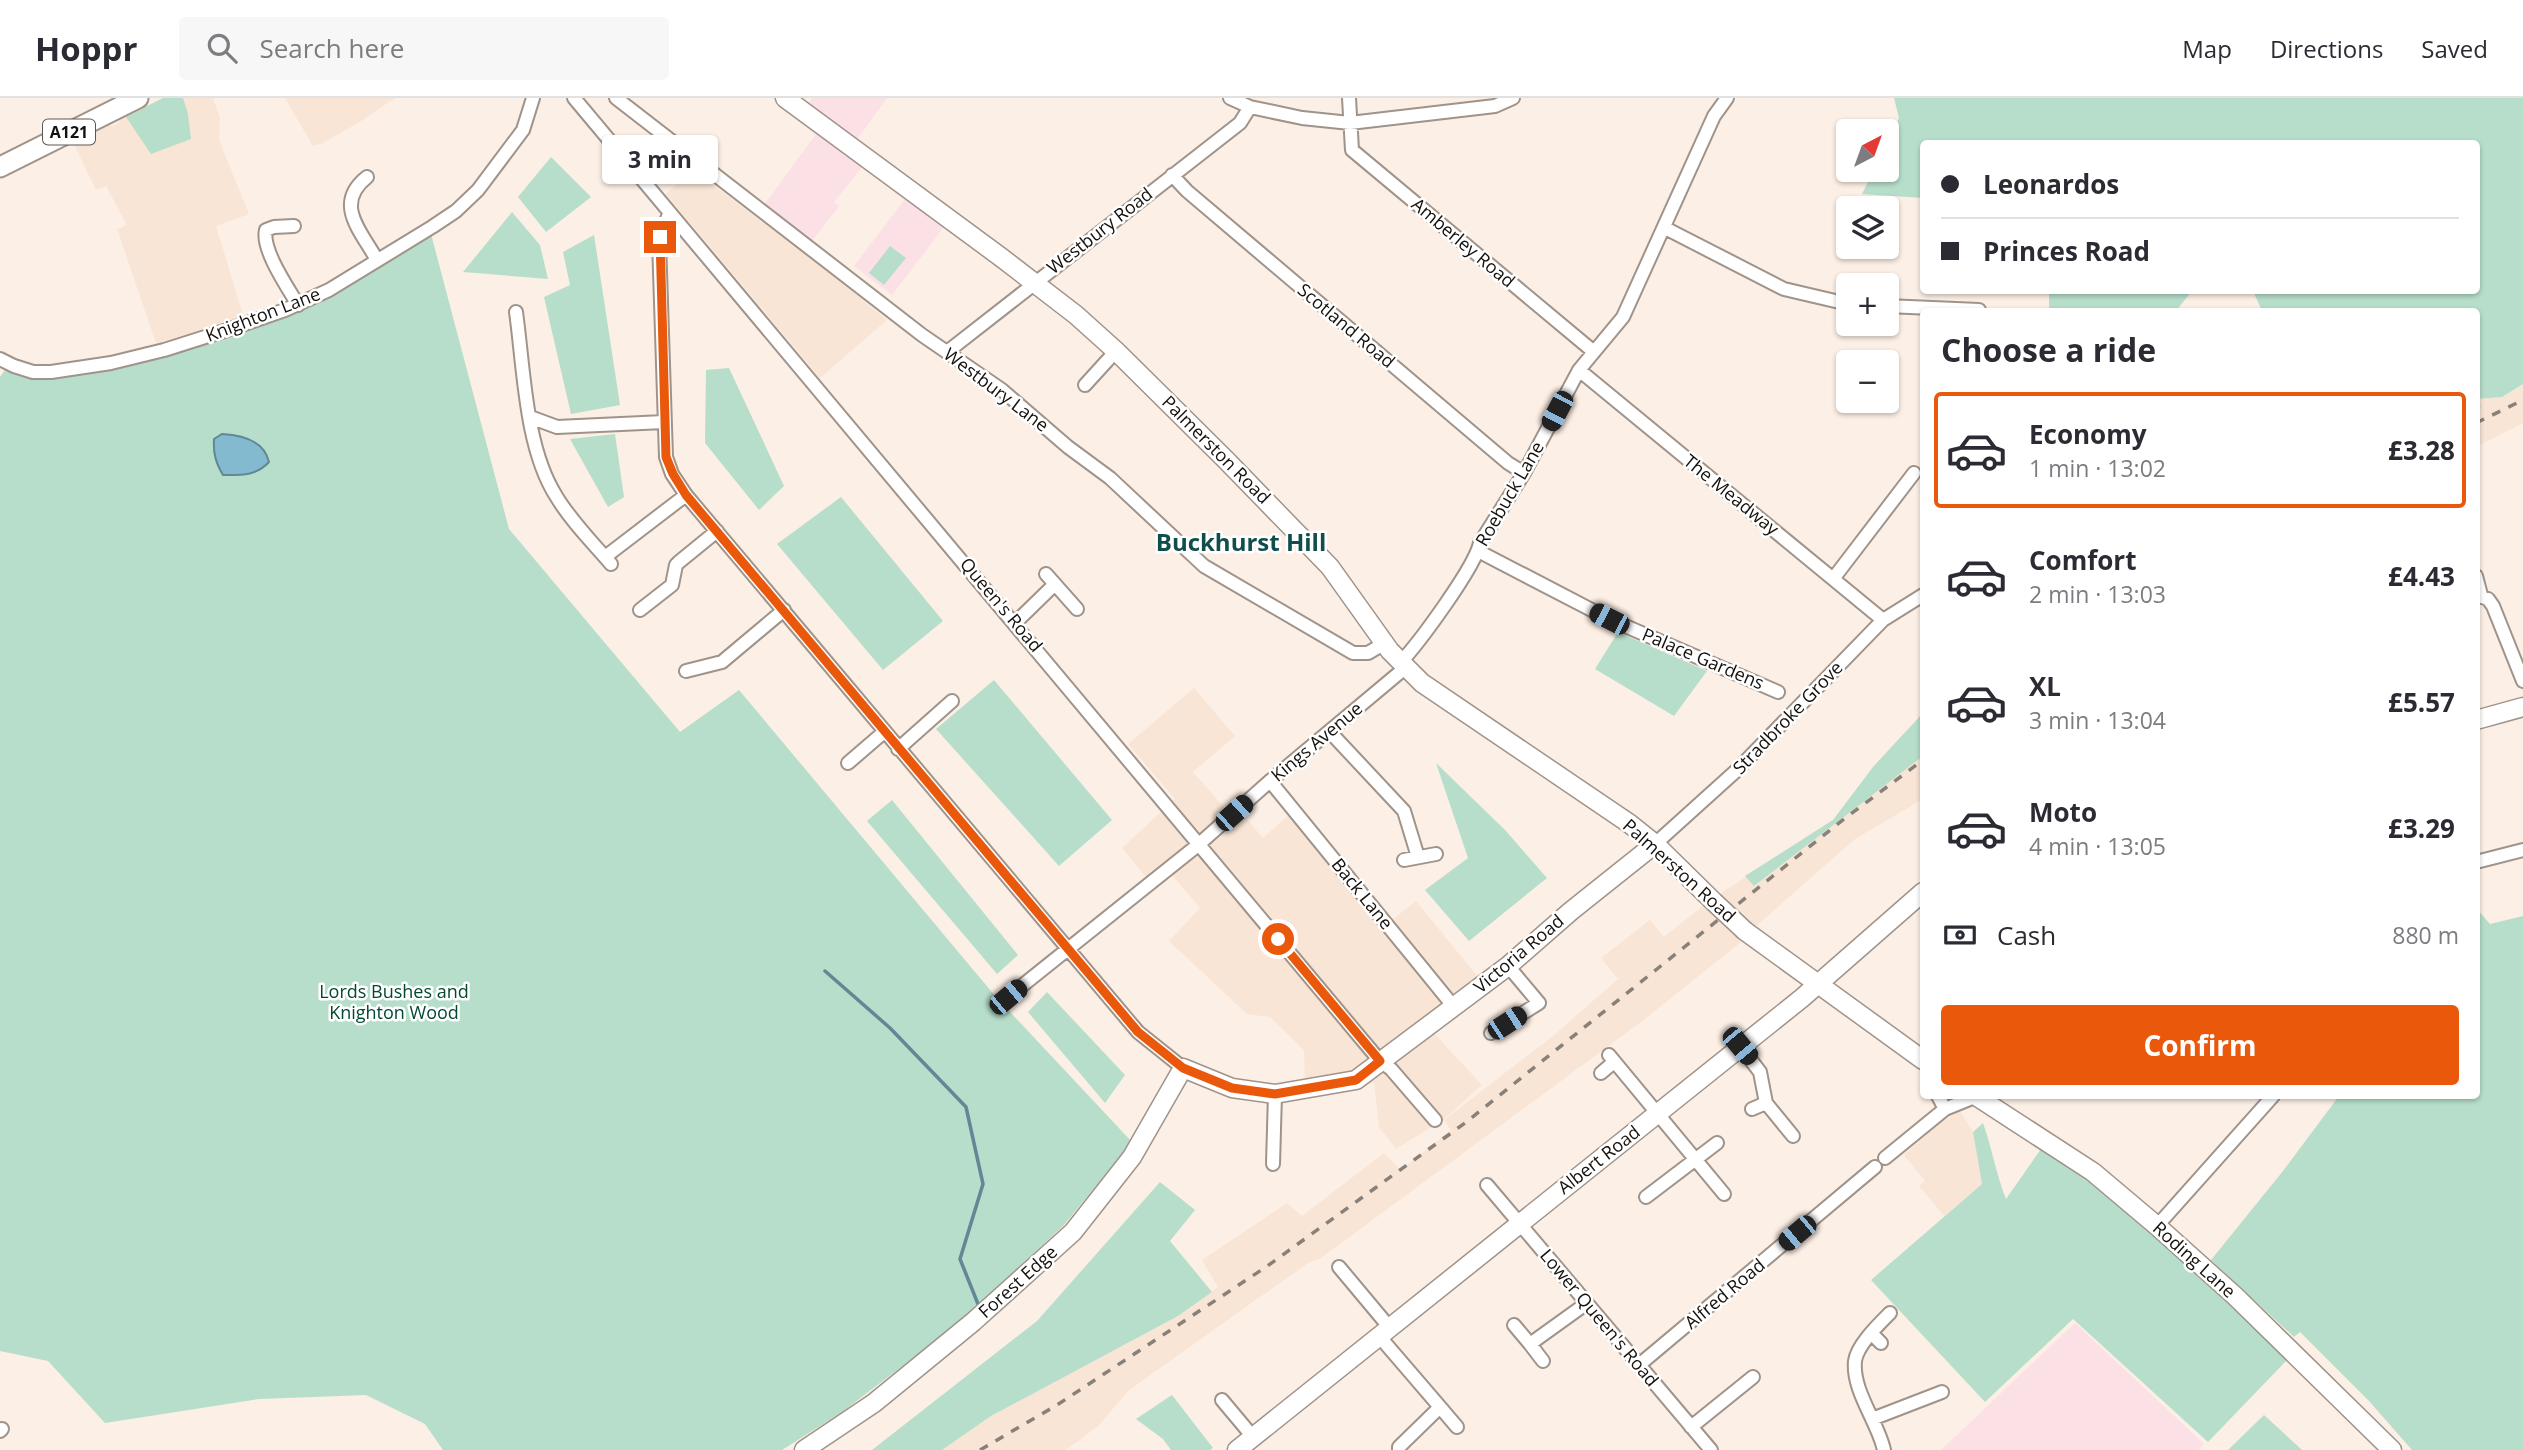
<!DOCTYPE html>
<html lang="en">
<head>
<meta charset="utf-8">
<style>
	:root { --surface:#fff; --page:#f7f7f7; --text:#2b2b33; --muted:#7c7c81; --line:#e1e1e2; --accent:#ea580c }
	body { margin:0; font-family:"Open Sans",sans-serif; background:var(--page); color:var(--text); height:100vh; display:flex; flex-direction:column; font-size:26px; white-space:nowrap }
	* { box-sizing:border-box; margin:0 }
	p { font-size:23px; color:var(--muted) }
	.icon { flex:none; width:38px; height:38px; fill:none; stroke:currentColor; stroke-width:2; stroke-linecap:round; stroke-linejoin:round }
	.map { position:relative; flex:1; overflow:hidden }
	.panel { position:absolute; left:1920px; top:210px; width:560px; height:791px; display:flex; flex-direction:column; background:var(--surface); border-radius:7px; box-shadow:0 2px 5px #0004 }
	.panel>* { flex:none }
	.guide { position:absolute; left:1920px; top:42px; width:560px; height:154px; border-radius:7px; box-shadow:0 2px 5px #0004; display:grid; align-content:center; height:154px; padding:0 21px; background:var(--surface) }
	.needle { width:46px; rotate:41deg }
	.buttons { position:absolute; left:1836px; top:21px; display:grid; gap:14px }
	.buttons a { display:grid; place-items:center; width:63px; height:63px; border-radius:7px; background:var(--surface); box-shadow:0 2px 5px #0004; font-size:35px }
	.end { position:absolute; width:32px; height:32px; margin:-16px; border:9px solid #ea580c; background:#fff; box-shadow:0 0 0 4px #fff }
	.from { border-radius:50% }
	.bubble { position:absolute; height:49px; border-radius:7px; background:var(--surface); box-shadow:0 2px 5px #0004; font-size:23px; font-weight:700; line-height:49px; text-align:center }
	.car { position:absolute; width:21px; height:42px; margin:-21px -10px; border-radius:9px; box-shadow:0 0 5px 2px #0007; background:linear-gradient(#222 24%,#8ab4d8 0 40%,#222 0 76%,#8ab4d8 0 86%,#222 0) }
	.guide b { display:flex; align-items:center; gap:24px; height:66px; font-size:26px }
	.guide b+b { border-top:2px solid var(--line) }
	.guide i { width:18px; height:18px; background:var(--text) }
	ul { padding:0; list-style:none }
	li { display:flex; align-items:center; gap:21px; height:116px; margin:0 14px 10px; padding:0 7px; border:4px solid transparent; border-radius:7px }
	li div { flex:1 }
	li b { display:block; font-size:26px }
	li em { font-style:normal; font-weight:700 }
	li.selected { border-color:var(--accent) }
	li>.icon { width:63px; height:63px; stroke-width:1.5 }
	h2 { padding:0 21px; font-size:32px; line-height:84px }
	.pay { display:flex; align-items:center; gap:18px; height:77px; padding:0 21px; font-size:26px }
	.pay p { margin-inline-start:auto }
	.action { display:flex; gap:14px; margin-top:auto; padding:14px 21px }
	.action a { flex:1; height:80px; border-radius:7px; background:var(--accent); color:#fff; font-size:28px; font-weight:700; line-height:80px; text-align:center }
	header { display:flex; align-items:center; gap:42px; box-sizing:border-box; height:98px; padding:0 35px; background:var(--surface); border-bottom:2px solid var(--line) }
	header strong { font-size:33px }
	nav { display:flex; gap:38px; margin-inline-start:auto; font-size:24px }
	.search { width:490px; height:63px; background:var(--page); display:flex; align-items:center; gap:18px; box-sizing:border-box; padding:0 24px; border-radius:7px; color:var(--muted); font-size:26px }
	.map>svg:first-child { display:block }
	.built { fill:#f8e5d5 }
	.education { fill:#fbe0e6 }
	.green { fill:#b7decb }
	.water { fill:#84bad0; stroke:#628795; stroke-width:2 }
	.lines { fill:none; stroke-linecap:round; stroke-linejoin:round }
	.stream { stroke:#628795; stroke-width:3.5 }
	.street-casing { stroke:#9f938a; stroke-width:16 }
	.secondary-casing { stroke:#9f938a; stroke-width:21 }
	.primary-casing { stroke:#9f938a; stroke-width:23 }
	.street { stroke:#fff; stroke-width:12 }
	.secondary { stroke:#fff; stroke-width:18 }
	.primary { stroke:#fff; stroke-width:19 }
	.rail { stroke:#888079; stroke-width:3.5; stroke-dasharray:9 9; stroke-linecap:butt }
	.secondary-bridge-casing { stroke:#9f938a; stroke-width:21; stroke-linecap:butt }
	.secondary-bridge { stroke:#fff; stroke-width:18 }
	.route { stroke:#ea580c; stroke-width:9 }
	.labels { text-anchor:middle; stroke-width:5; stroke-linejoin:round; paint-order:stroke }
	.shield { fill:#fff; stroke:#5a5855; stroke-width:2 }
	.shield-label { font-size:16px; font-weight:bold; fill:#14100c }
	.street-label { font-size:18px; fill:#14100c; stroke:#fff }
	.park-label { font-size:18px; fill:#014932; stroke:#fff }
	.district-label { font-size:24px; font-weight:bold; fill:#104e4c; stroke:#fff }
</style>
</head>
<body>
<header>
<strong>Hoppr</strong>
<div class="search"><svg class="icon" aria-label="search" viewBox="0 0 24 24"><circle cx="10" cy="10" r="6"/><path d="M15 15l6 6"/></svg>Search here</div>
<nav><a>Map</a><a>Directions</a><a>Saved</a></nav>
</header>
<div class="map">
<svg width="2523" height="1352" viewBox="0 0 2523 1352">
	<rect width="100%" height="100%" fill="#fcefe5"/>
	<path class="built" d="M163,0H213L220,20L219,42L249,116L216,128L244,220L156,245L117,131L127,127L106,88L96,92L73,44L109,27L113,28L119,25L120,21Z
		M285,0H395L361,23L323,45L313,48Z
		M692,71L827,173L887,222L820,280L666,96Z
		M2523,286V325L2476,349V301L2502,299Z
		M1194,590L1235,638L1193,674L1228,714L1245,719L1263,740L1289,717L1369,815L1383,829L1416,803L1487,890L1432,933L1482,987L1443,1022L1396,1051L1379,1029L1374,985L1305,988L1304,952L1270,919L1247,916L1169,843L1200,810L1172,777L1156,791L1122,750L1175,701L1128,646Z
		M1923,615V701L1855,741L1754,830L1745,824L1721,795L1833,722L1873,669Z
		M1704,807L1741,844L1641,924L1321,1160L1308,1165L1128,1293L1099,1327L1077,1344L1065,1352H942L991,1318L1178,1218L1212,1194L1218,1189L1202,1162L1287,1105L1302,1118L1384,1055L1401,1072L1451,1032L1444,1022L1553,938L1618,881L1601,860L1650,822L1664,839Z
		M1960,1013L1973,1034L1982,1086L1944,1118L1919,1088L1925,1083L1904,1057L1941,1024Z"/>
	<path class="education" d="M812,0H887L857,42L808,6Z
		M816,36L862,69L834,104L839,108L812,143L764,107Z
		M905,101L944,129L892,197L854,168Z
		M2075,1225L2204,1346L2198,1352H1941Z"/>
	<path class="green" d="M163,0H183L188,16L191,41L151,56L126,19Z
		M1894,0H2523V286L2502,299L2477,301L2481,309L2476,311V214L2262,213L2253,193L2476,192V46H1923V100L1862,96L1874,72H1886L1887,46L1899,20Z
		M551,59L591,99L546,134L518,99Z
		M512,114L540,147L548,181L463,174Z
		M431,136L509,431L680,634L739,592L996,899L1132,1044L1063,1128L959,1225L842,1314L782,1352H443L425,1326L366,1297L259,1301L105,1325L48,1263L0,1253V279L7,269L45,281L164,259L286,217Z
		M594,137L620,307L571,316L544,199L570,187L563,154Z
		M890,148L906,160L884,187L869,175Z
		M2049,193V192L2192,193L2175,214L2049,213Z
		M729,270L784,388L759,412L705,345L706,272Z
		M615,336L624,399L608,409L570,341Z
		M841,399L943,523L883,572L777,446Z
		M1618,534L1707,573L1674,618L1595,571Z
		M994,582L1112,722L1059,768L936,631Z
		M1923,615V658L1754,788L1745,778L1833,722L1873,669Z
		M1436,665L1505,732L1547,780L1469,843L1425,792L1468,760Z
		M892,702L1018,857L997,876L867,723Z
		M2476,810L2490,826L2523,818V1352H2412L2369,1303L2300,1234L2294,1239L2211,1162L2283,1073L2339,998H2476Z
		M1047,894L1125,977L1105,1005L1028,914Z
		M1983,1025C1992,1050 1996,1076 2006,1101L2041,1051L2122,1106L2208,1183L2288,1261L2208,1344L2073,1221L1985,1304L1871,1182L1982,1086L1973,1034Z
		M1160,1084L1195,1112L1170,1143L1212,1194L1178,1218L991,1318L942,1352H872L1037,1223Z
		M1172,1297L1213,1350L1210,1352H1171L1163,1341L1136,1321Z
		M2264,1317L2302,1352H2228Z"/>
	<path class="water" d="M222,336C242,337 264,342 269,364C256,378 242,377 223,377C216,365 213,356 214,341Z"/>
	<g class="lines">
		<path class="stream" d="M825,873L890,930L966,1009L983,1086L960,1161L980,1211"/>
		<defs>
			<path id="street" d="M574,0L1380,963L1391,971L1435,1022
				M616,0L922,237L1002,292L1068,349L1110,380L1204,468L1353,555H1368L1385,545
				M1230,0L1250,9L1302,20L1350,25L1495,8L1513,0
				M1349,0L1352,52L1594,254
				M1172,77L1187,93L1508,365L1524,375
				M367,79C333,106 361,133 377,162
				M669,116L659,142L666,359L672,376L686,397L1138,934L1183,970
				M294,128L274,129L266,132C261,151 288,190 298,207
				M1665,130L1784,191L1848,206
				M1886,208L1979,212
				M516,214C524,271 525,349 556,398C571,423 592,444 611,466
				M947,254L1240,25L1250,9
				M0,261L14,268L33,274H51L111,265L164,252L227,232L285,212L329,192L432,129L456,113L478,92L523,32L533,0
				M1579,272L1883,522
				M1085,287L1116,253
				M530,319L557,329L664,324
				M1478,453L1609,521L1778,594
				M605,459L686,397
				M1046,476L1077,511
				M2476,478L2481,497
				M1833,481L1914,375
				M2476,497L2488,501L2493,508L2523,583
				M640,512L672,487L676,467L679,464L717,433
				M1015,525L1055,486
				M1400,565C1419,545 1475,469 1480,445L1524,375L1579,272L1623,219L1714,18L1727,0
				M686,573L722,564L784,512
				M1330,634L1404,713L1418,759
				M898,651L952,603
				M848,665L884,634
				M1270,683L1454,909
				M1655,746L1737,672L1883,522L1923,497
				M1404,762L1436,756
				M2476,764L2523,752
				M1008,899L1198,747L1270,683L1405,570
				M1491,935L1539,905L1508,868
				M1740,948L1760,974L1766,1005L1793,1038
				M1609,957L1724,1096
				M1601,975L1614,964
				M1938,998L1945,1011
				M1752,1011L1766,1005
				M1885,1060L1945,1011L1977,998
				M1273,1066L1275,996
				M1487,1087L1711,1352
				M1646,1099L1717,1045
				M2157,1128L2273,998
				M1339,1169L1390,1230
				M1514,1227L1530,1246
				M1871,1235L1881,1245
				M1379,1238L1440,1309L1399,1349V1352
				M1543,1263L1530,1246L1587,1205
				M1639,1267L1875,1069
				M1222,1302L1253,1339
				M1440,1309L1457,1329
				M1872,1321L1942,1294
				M1691,1329L1753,1279
				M0,1333L2,1331
				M1884,1352C1878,1324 1852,1293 1855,1263C1857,1247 1879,1226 1890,1215"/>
			<path id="secondary" d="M785,0L1002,160L1076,217L1116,253L1226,362L1330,469L1390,553L1422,585L1630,726L1655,746L1714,804
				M2476,622L2523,609
				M1745,833L1923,962
				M1976,998L2093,1074L2157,1128L2235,1198L2392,1352
				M804,1352L874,1305L973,1224L1073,1134L1132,1059L1183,970L1232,990L1275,996L1356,982L1508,868L1571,813L1655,746
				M1237,1352L1802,900L1923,794"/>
			<path id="primary" d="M0,69L138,0"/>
		</defs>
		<use href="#street" class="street-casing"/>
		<use href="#secondary" class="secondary-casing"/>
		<use href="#primary" class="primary-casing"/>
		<use href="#street" class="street"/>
		<use href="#secondary" class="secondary"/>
		<use href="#primary" class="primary"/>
		<path class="rail" d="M2476,325L2523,302
			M980,1352L1057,1307L1266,1169L1465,1025L1844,721L1923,662"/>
		<defs>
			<path id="secondary-bridge" d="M1714,804L1745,833"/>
		</defs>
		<use href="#secondary-bridge" class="secondary-bridge-casing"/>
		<use href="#secondary-bridge" class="secondary-bridge"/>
	</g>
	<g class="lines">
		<path class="route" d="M660,139L666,359L673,376L686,397L1138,934L1183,970L1232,990L1275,996L1356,982L1380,963L1278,841"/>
	</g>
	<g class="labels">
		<rect class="shield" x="43" y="21.5" width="52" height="25" rx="5"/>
		<g class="shield-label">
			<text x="69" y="40">A121</text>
		</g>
		<g class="street-label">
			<text transform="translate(1100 133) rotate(-38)" y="6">Westbury Road</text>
			<text transform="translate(1463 145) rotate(40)" y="6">Amberley Road</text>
			<text transform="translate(263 217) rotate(-21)" y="6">Knighton Lane</text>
			<text transform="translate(1346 228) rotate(40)" y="6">Scotland Road</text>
			<text transform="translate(996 292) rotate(37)" y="6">Westbury Lane</text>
			<text transform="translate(1216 352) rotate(45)" y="6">Palmerston Road</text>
			<text transform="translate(1510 396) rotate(-60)" y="6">Roebuck Lane</text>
			<text transform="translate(1731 397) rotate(39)" y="6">The Meadway</text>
			<text transform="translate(1001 507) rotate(50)" y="6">Queen's Road</text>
			<text transform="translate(1703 561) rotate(23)" y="6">Palace Gardens</text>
			<text transform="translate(1788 620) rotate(-46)" y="6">Stradbroke Grove</text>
			<text transform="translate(1317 644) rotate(-40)" y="6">Kings Avenue</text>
			<text transform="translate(1679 773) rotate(42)" y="6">Palmerston Road</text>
			<text transform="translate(1362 796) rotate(51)" y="6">Back Lane</text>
			<text transform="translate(1519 856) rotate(-40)" y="6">Victoria Road</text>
			<text transform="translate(1599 1062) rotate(-38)" y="6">Albert Road</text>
			<text transform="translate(2194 1162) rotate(42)" y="6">Roding Lane</text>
			<text transform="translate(1018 1184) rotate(-42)" y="6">Forest Edge</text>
			<text transform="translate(1725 1196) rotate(-40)" y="6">Alfred Road</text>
			<text transform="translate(1599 1220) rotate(50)" y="6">Lower Queen's Road</text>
		</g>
		<g class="park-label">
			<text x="394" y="900">Lords Bushes and<tspan x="394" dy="21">Knighton Wood</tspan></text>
		</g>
		<g class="district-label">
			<text x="1241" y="453">Buckhurst Hill</text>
		</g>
	</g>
</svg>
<div class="buttons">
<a><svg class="needle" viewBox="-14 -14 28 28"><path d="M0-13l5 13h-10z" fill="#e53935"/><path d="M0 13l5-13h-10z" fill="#7c7c81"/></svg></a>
<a><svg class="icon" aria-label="layers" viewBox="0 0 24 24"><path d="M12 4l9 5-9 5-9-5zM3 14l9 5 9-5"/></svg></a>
<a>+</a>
<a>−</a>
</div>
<i class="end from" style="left:1278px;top:841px"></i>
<i class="end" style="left:660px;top:139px"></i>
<div class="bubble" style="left:602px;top:37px;width:116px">3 min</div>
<i class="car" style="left:1557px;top:313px;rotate:208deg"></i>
<i class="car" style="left:1609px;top:521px;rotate:297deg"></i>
<i class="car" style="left:1234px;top:715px;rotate:48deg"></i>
<i class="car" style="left:1008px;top:899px;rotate:50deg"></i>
<i class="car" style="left:1507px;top:925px;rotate:57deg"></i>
<i class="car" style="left:1740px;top:948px;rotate:140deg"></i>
<i class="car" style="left:1797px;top:1135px;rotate:230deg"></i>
<div class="guide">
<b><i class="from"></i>Leonardos</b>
<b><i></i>Princes Road</b>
</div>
<section class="panel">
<h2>Choose a ride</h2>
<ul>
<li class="selected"><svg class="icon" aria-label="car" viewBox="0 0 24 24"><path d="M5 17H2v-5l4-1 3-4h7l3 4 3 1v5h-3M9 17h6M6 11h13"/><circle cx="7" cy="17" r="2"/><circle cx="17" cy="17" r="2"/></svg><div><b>Economy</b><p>1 min · 13:02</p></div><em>£3.28</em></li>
<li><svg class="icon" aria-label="car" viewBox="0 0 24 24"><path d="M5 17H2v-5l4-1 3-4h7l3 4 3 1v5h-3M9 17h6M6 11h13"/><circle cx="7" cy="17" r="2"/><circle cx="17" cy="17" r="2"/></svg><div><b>Comfort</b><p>2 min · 13:03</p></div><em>£4.43</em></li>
<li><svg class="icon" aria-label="car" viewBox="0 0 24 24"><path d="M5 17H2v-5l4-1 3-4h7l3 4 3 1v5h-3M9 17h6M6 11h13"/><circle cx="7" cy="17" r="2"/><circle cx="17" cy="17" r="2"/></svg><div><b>XL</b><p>3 min · 13:04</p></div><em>£5.57</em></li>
<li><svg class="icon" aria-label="car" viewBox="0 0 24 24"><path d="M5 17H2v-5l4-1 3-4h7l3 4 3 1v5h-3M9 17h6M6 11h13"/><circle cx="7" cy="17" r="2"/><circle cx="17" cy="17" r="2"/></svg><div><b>Moto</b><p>4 min · 13:05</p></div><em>£3.29</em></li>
</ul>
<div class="pay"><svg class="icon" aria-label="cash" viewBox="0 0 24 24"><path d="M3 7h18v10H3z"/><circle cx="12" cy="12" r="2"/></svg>Cash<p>880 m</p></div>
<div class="action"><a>Confirm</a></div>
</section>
</div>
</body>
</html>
